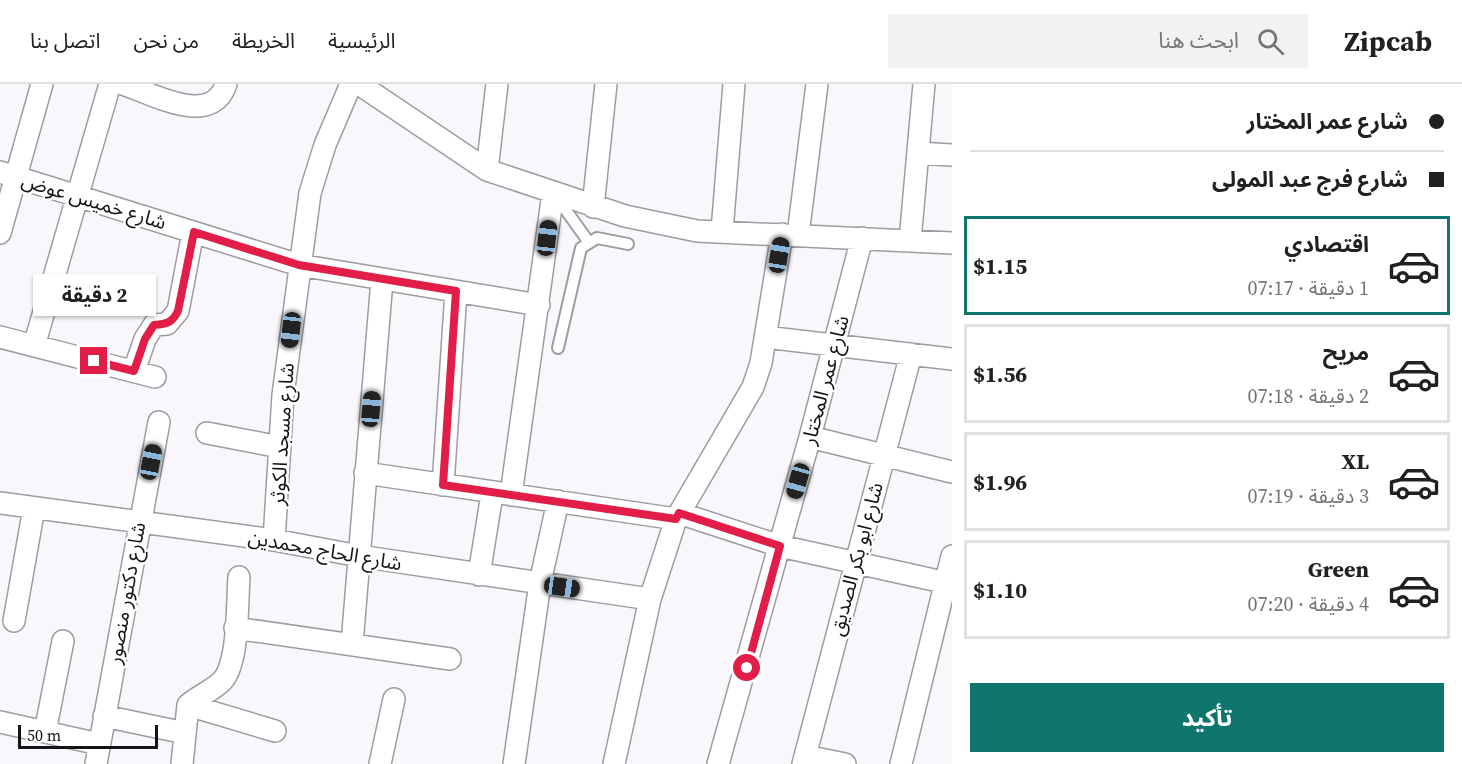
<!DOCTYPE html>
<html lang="ar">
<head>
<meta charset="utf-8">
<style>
	:root { --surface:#fff; --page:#f2f2f2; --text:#202124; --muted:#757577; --line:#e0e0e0; --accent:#0f766e }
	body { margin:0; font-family:"Source Serif 4","Noto Sans Arabic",serif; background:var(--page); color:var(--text); direction:rtl; height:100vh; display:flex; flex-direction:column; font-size:22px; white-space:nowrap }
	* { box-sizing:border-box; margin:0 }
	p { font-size:20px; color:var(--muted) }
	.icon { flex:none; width:33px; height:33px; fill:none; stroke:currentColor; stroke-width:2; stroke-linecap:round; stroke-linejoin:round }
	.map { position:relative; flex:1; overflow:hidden; direction:ltr }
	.sheet { display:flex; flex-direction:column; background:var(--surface); width:510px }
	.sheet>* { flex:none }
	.hud { display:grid; align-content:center; height:132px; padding:0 18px; background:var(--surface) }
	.scale { position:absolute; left:18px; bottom:15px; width:140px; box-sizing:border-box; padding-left:6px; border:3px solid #141315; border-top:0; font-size:16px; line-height:21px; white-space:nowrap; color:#141315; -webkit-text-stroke:4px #fff; paint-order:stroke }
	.end { position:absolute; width:27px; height:27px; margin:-14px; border:8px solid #e11d48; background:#fff; box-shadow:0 0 0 3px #fff }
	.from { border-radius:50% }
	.bubble { position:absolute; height:42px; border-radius:0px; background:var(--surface); box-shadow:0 2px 4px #0004; font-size:20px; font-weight:700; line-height:42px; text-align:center; direction:rtl }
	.car { position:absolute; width:18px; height:36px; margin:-18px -9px; border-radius:8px; box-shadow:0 0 4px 2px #0007; background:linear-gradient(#222 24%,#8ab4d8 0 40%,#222 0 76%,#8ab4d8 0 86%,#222 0) }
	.hud b { display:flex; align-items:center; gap:21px; height:57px; font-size:22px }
	.hud b+b { border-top:2px solid var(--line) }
	.hud i { width:15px; height:15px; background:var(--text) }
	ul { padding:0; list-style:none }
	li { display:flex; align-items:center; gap:18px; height:99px; margin:0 12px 9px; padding:0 6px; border:3px solid var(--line); border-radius:0px }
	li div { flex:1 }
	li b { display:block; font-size:22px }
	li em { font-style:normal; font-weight:700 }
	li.on { border-color:var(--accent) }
	li>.icon { width:54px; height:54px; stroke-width:1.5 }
	.cta { display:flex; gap:12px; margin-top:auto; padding:12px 18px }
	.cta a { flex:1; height:69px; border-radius:0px; background:var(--accent); color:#fff; font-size:24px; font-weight:700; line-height:69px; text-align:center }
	header { display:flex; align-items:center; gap:36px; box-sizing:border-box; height:84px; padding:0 30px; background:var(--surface); border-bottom:2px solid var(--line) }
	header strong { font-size:28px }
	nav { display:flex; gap:33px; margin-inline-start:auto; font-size:21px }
	.search { width:420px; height:54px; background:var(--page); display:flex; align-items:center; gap:15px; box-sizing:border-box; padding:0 21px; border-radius:0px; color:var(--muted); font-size:22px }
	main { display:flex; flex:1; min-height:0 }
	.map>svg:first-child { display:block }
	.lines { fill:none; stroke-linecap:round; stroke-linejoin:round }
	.service-casing { stroke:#9e9ca1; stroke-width:14 }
	.minor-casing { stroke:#9e9ca1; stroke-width:24 }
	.service { stroke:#fff; stroke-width:10 }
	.minor { stroke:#fff; stroke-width:21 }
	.route { stroke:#e11d48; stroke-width:8 }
	.labels { text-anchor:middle; stroke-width:5; stroke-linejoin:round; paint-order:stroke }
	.street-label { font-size:20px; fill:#141315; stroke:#fff }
</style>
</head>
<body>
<header>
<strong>Zipcab</strong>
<div class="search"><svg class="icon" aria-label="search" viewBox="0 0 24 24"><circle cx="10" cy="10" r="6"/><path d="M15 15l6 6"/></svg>ابحث هنا</div>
<nav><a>الرئيسية</a><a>الخريطة</a><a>من نحن</a><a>اتصل بنا</a></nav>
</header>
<main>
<section class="sheet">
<div class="hud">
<b><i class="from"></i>شارع عمر المختار</b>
<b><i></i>شارع فرج عبد المولى</b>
</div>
<ul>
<li class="on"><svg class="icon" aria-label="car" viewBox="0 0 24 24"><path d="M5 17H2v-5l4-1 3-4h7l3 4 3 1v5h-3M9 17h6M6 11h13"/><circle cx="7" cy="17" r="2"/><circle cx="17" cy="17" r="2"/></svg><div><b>اقتصادي</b><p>1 دقيقة · 07:17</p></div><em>$1.15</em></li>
<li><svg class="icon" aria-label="car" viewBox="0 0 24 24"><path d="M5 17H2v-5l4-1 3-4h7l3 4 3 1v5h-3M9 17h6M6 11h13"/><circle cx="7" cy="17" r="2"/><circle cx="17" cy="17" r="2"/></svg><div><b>مريح</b><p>2 دقيقة · 07:18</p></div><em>$1.56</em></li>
<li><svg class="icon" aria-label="car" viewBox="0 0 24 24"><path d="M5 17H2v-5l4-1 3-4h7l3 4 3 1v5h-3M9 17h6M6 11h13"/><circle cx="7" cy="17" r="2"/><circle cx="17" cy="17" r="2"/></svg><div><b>XL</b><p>3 دقيقة · 07:19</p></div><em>$1.96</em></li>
<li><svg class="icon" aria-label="car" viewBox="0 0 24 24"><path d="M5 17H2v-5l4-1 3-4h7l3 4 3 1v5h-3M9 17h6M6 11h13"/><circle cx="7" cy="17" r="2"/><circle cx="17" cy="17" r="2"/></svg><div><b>Green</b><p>4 دقيقة · 07:20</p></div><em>$1.10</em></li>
</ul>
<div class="cta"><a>تأكيد</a></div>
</section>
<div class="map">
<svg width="952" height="680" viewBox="0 0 952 680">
	<rect width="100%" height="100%" fill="#f9f7fc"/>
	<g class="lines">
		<defs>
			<path id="service" d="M555,111L588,157
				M558,264L581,164L597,154L628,160"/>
			<path id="minor" d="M123,0C153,10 212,44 226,0
				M359,0L487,86L625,132L697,147L952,159
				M918,69L952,71
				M487,86L497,0
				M0,88L299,181L539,221
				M593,123L606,0
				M722,147L734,0
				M0,149L42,0
				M798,151L817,0
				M910,157L924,0
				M0,253L155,293
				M765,253L952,275
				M34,262L110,0
				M134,287L145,255L154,241L167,240L178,227L193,148
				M207,349L280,363
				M810,353L952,388
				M365,389L676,435
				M443,401L456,208
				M511,411L553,109
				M0,419L274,456L359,472L650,515
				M679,429L780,462L952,500
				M274,456L283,311L310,109L325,61L351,0
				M479,491L492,410
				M14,537L34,424
				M235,544L450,575
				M352,560L382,196
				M188,621L275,647
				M104,632L185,649
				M0,638L99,660
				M45,648L63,557
				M805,672L845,680
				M96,680L159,338
				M182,680L188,621C198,612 214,606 223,596C239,577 237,519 239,493
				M380,680L394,615
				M514,680L540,499L558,417
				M614,680L650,515L676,435L753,303L761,279L782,150
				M718,680L810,353L862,154
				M803,680L911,270
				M901,680L952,472"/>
		</defs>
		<use href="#service" class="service-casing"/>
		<use href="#minor" class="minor-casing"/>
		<use href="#service" class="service"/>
		<use href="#minor" class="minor"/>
	</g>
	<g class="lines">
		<path class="route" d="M94,277L134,287L145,255L154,241C167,240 172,239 178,227L194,148L299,181L456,207L443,401L676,435L679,429L780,462L747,584"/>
	</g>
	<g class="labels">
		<g class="street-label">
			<text transform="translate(94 117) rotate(17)" y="7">شارع خميس عوض</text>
			<text transform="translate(825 296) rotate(-75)" y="7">شارع عمر المختار</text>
			<text transform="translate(282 350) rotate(-86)" y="7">شارع مسجد الكوثر</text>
			<text transform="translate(325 466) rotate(10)" y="7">شارع الحاج محمدين</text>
			<text transform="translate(856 475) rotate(-75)" y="7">شارع ابو بكر الصديق</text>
			<text transform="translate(126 509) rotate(-80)" y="7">شارع دكتور منصور</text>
		</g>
	</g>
</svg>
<div class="scale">50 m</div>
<i class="end from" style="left:747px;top:584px"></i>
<i class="end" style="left:94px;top:277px"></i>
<div class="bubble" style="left:33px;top:190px;width:123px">2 دقيقة</div>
<i class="car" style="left:547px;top:154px;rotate:7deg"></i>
<i class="car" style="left:779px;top:171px;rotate:9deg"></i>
<i class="car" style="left:291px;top:246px;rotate:187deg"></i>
<i class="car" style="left:371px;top:325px;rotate:5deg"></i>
<i class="car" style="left:151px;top:378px;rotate:11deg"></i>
<i class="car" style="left:798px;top:397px;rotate:196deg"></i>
<i class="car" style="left:562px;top:503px;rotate:98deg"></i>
</div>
</main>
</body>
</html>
